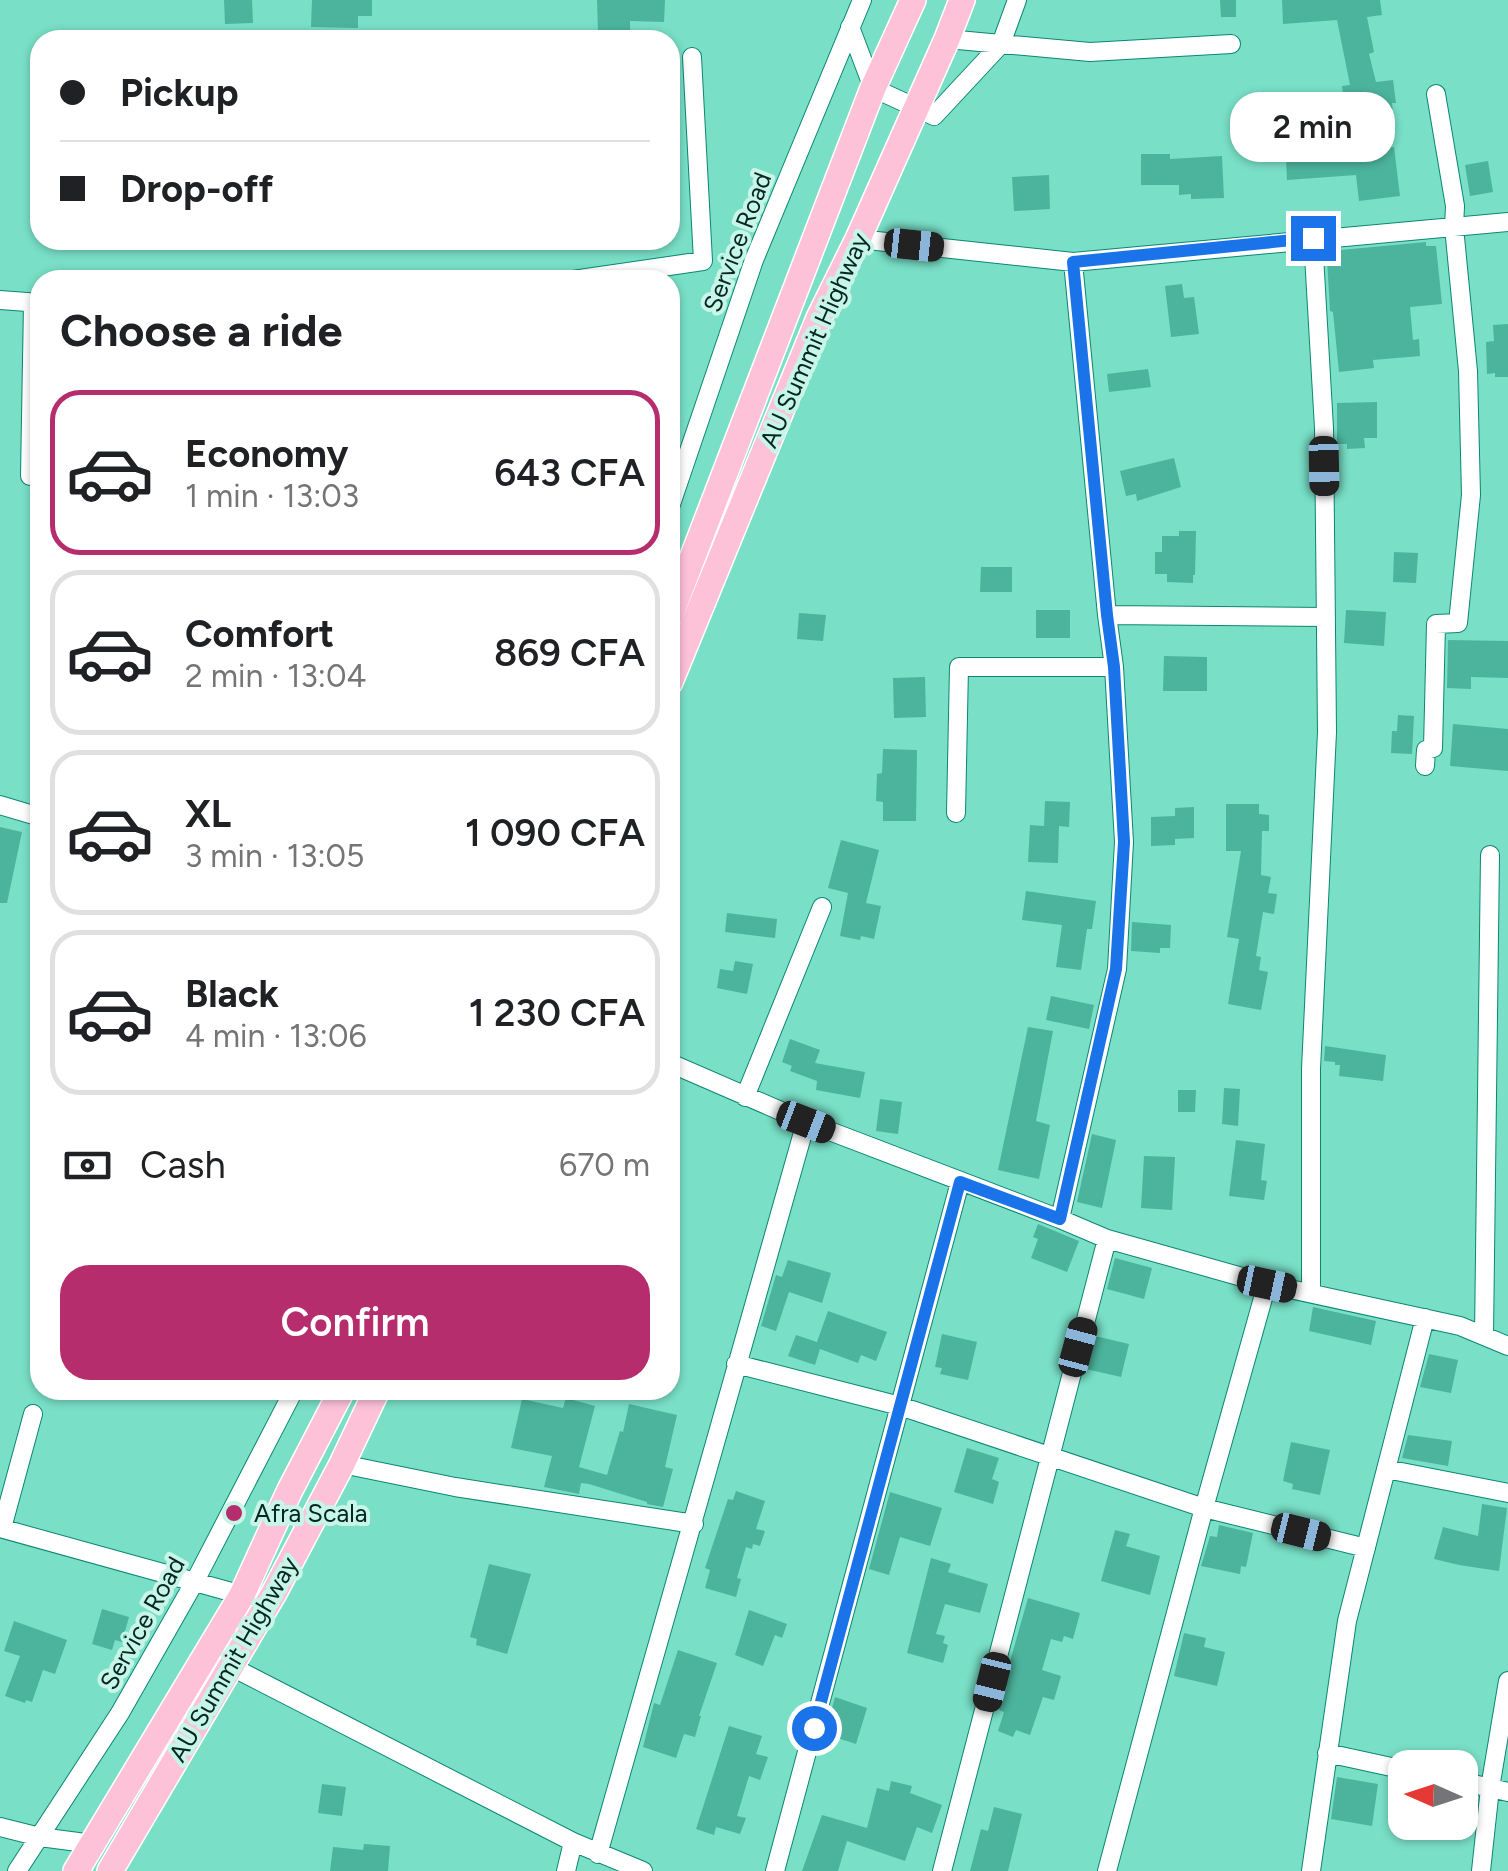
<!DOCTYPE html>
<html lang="en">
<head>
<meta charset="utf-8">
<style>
	:root { --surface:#fff; --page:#f6f6f6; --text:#202124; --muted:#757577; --line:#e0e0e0; --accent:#b52d6d }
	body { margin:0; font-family:Figtree,sans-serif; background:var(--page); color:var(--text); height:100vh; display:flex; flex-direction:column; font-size:38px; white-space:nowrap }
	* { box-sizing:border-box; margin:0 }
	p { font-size:32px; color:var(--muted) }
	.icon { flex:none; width:55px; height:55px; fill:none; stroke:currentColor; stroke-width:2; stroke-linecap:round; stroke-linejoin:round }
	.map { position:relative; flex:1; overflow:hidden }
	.panel { position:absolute; left:30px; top:270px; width:650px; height:1130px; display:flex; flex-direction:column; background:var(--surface); border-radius:30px; box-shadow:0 2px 8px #0004 }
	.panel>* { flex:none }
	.banner { position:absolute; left:30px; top:30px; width:650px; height:220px; border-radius:30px; box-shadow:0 2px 8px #0004; display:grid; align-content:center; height:220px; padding:0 30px; background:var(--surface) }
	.needle { width:65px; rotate:273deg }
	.fabs { position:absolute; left:1388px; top:1750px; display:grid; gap:20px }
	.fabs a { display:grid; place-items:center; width:90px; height:90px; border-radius:20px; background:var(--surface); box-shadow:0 2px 8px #0004; font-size:50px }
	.end { position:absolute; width:45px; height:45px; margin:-22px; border:12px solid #1a73e8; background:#fff; box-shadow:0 0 0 5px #fff }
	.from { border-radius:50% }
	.bubble { position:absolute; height:70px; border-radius:30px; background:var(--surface); box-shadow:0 2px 8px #0004; font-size:32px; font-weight:600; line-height:70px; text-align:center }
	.car { position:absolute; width:30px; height:60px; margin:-30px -15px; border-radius:12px; box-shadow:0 0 8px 2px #0007; background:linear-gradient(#222 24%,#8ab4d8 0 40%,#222 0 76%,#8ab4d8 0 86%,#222 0) }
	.banner b { display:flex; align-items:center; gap:35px; height:95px; font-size:38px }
	.banner b+b { border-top:2px solid var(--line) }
	.banner i { width:25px; height:25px; background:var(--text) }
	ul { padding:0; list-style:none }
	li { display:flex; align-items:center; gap:30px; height:165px; margin:0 20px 15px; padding:0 10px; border:5px solid var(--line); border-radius:30px }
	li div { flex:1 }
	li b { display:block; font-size:38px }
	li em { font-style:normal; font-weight:600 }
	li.on { border-color:var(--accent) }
	li>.icon { width:90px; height:90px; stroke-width:1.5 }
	h2 { padding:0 30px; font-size:45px; line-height:120px }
	.pay { display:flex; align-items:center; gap:25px; height:110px; padding:0 30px; font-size:38px }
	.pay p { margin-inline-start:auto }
	.button { display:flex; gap:20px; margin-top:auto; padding:20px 30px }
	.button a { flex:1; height:115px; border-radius:30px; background:var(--accent); color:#fff; font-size:40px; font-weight:600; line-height:115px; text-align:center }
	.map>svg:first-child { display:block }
	.building { fill:#4cb49d }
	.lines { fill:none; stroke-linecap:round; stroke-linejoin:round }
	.street-casing { stroke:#0b8772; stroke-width:20 }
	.primary-casing { stroke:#fff; stroke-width:28 }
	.street { stroke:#fff; stroke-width:18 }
	.primary { stroke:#fec2d8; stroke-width:25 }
	.route { stroke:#1a73e8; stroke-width:12 }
	.poi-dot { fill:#b52d6d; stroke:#c7f5e8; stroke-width:4 }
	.labels { text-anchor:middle; stroke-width:8; stroke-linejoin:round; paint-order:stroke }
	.street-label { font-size:25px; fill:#052720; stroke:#c7f5e8 }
	.poi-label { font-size:25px; fill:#052720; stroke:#c7f5e8; text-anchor:start }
</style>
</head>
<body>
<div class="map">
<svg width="1508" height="1871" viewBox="0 0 1508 1871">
	<rect width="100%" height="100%" fill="#79dfc7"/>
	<path class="building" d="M224,0H252L253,23L225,24Z
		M312,0H372V16H358V28L311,27Z
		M597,0H665L664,22L630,21V32L598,33Z
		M1220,0H1236V17H1221Z
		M1282,0H1380L1382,15L1367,17L1374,52L1369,54L1376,82L1393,80L1396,103H1392L1393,115L1350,120L1349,102L1344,103L1342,86L1350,85L1337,20L1283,24Z
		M1343,137L1344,153L1394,147L1400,196L1359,201L1356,175L1287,180L1285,141Z
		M1141,154H1170V159L1222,156L1224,198L1191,199V194L1179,195V185H1141Z
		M1488,161L1493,192L1470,196L1465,165Z
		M1049,175L1050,209L1014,211L1012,177Z
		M1426,242V246H1436L1442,304L1410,307L1413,340L1419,339L1420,356L1373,360L1374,368L1339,372L1333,312L1330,311L1327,259L1330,258V251Z
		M1182,284L1184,298L1194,297L1199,334L1171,337L1165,286Z
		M1508,324V377H1495V373L1487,374L1486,342L1494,341L1493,325Z
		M1148,369L1151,387L1109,392L1107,374Z
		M1377,402V438H1364L1365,448L1347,449V444H1337V403Z
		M1174,458L1181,487L1137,501L1136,494L1126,496L1120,471Z
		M1179,531H1196L1195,575H1193V583L1167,582V574H1155V552H1162V536H1179Z
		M1394,552L1418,553L1416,583L1393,582Z
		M981,567H1012V592H980Z
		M1036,610H1070V638H1036Z
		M1346,610L1386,612L1384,646L1344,643Z
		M799,613L826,615L823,641L797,639Z
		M1448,640L1508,641V678L1471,677V689L1447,688Z
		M1164,656L1207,657V691H1163Z
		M925,677L926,717L894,718L893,678Z
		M1398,715L1414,716L1412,754L1391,753L1392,731H1397Z
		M1453,724L1508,729V771L1450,766Z
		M883,749L917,750L916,821H883V802L876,801L877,774L882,773Z
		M1045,801L1070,802L1069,827L1059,826L1058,863L1028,862L1030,825L1044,826Z
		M1226,804H1259V814L1269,815V831H1262L1261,875L1271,877L1268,893L1277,894L1274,914L1263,912L1256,956L1261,957L1259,970L1268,972L1261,1010L1228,1004L1239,939L1227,937L1241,851H1226Z
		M1194,807V838L1175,839V845L1151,846V817L1175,816V808Z
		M0,827L22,832L7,903H0Z
		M841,840L879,850L866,903L881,906L874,939L861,936L860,940L840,936L848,893L828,888Z
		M1026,891L1096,901L1092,929H1087L1081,970L1056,967L1062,925L1022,920Z
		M727,913L777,919L775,938L725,932Z
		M1132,922L1171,925L1170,948H1160V953L1131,951Z
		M735,961L753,964L747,994L717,988L720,969L733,971Z
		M1051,996L1094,1005L1089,1029L1046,1020Z
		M1028,1027L1053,1031L1036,1121L1050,1125L1039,1179L998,1170Z
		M790,1039L820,1050L815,1063L865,1072L860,1098L816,1090L817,1081L790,1071L792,1066L782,1062Z
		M1325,1046L1386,1055L1383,1081L1339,1076L1340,1065H1335V1062L1324,1061Z
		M1224,1088L1240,1089L1238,1126L1222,1124Z
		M1178,1090H1196L1195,1112H1178Z
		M880,1099L902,1102L898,1134L876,1131Z
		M1092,1134L1116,1140L1102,1208L1077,1202Z
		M1236,1140L1265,1144L1261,1180L1267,1181L1264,1200L1229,1196Z
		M1144,1156L1175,1157L1172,1210L1141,1208Z
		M1038,1224L1079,1241L1067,1272L1031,1258L1038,1239L1033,1237Z
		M1115,1258L1152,1268L1144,1299L1107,1289Z
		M788,1260L831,1273L822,1303L789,1292L776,1331L761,1326L776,1275L782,1277Z
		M1313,1307L1376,1321L1371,1345L1309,1331Z
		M828,1311L887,1332L876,1361L861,1355L858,1363L820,1349L815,1365L788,1356L796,1335L817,1342Z
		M942,1334L977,1342L968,1380L940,1374L942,1368L935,1367Z
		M1095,1336L1129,1344L1121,1377L1086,1369Z
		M1429,1354L1458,1360L1451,1393L1420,1387Z
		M566,1398L595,1406L579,1467L607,1475L620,1431L623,1432L629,1404L677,1415L665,1467L673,1469L663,1507L647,1504V1502L589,1484L581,1483L579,1494L544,1487L552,1456L511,1448L522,1399L563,1408Z
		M1408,1435L1452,1441L1448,1466L1402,1458Z
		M1291,1442L1330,1450L1320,1495L1292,1489L1293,1484L1283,1481Z
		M967,1448L999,1458L992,1479L999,1482L993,1504L954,1492Z
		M736,1491L765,1501L756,1529L765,1531L760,1546L753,1544L752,1549L746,1547L737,1578L741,1579L736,1597L705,1588L710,1570L705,1568L728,1499L733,1500Z
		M890,1492L942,1508L930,1546L900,1537L889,1575L869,1569Z
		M1482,1504L1507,1508L1499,1571L1459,1565L1434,1559L1443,1527L1478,1536Z
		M1219,1525L1253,1533L1246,1567L1241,1566L1240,1574L1201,1566L1210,1536L1217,1537Z
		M1115,1530L1130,1534L1126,1546L1160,1556L1150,1595L1101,1581Z
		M931,1558L951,1564L948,1572L988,1584L980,1613L945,1604L936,1634L945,1636L943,1643L948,1645L943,1663L907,1653Z
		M489,1564L531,1574L507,1654L476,1645L477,1639L470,1637Z
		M1028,1598L1080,1613L1073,1639L1064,1636L1062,1642L1051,1639L1042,1670L1061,1676L1054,1700L1043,1697L1030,1735L1016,1730L1013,1737L998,1731L1004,1712L999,1710L1007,1687L1003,1686Z
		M102,1609L129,1617L122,1642L115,1640L112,1650L92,1644Z
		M749,1610L787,1624L782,1638L775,1635L763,1666L735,1655Z
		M14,1621L67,1640L55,1674L43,1670L32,1702L26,1700L25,1703L5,1696L20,1656L4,1651Z
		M1184,1633L1206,1638L1204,1647L1225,1652L1217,1686L1174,1676Z
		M678,1650L717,1663L699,1716H701L695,1737L684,1734L676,1758L643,1747L654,1703L660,1705Z
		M835,1697L867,1708L856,1744L825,1734Z
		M729,1726L762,1736L756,1754L768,1757L760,1780L749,1776L737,1816L746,1818L740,1834L716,1827L714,1835L696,1829Z
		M1337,1777L1378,1784L1372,1826L1331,1819Z
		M891,1781L912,1786L910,1793L942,1805L932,1833L917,1827L905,1861L847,1841L838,1871H802L822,1815L867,1828L877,1788L889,1791Z
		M322,1784L346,1787L342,1816L318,1813Z
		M994,1807L1022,1814L1008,1871H970L981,1829L988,1831Z
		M364,1844L390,1846L388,1871H330L333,1847L363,1850Z"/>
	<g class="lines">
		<defs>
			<path id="street" d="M850,27L873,88L934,116L1001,44L1017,0
				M947,39L1090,52L1231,44
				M858,239L1073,262L1508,222
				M573,280L703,261L692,57
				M0,300L40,303
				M30,476L33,303
				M670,507L754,260L862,0
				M1107,615L1326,617
				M1425,766L1426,750L1433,748L1436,624L1458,623L1471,495L1468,371L1454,227L1455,206L1436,94
				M0,805L40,817
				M956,813L959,667H1114
				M670,1063L806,1122L1060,1219L1107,1239L1267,1284L1460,1326L1508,1346
				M745,1097L822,907
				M1060,1219L1117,969L1124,842L1114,667L1107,615L1073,262
				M1311,1293V1069L1327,732L1324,428L1313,238
				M1484,1336L1490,855
				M736,1364L900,1406L1204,1508L1366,1548
				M342,1464L455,1487L694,1524
				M1386,1469L1508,1493
				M0,1528L242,1595
				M2,1528L33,1414
				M230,1666L573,1842L643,1871
				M1327,1753L1405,1770
				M1460,1781L1508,1792
				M0,1827L40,1837L93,1844
				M598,1854C669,1610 736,1366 806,1122
				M17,1871L120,1713L194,1583L294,1390
				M566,1871L573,1842
				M775,1871L960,1182
				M942,1871L1107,1239
				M1107,1871L1204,1508L1267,1284
				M1311,1871L1347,1621L1425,1318
				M1481,1871L1490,1788L1508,1681"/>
			<path id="primary" d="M670,616L873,88L913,0
				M670,682L819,318L858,239L947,39L962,0
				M76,1871L242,1595L289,1492L342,1390
				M110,1871L274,1593L342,1464L377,1390"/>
		</defs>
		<use href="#street" class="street-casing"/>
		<use href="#primary" class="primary-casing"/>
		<use href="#street" class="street"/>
		<use href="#primary" class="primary"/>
	</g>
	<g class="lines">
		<path class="route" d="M814,1728L960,1182L1060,1219L1116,969L1124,842L1114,667L1107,615L1073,262L1313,238"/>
	</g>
	<circle class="poi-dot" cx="234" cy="1513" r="10"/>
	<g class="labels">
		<g class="street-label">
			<text transform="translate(737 242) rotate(-69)" y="9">Service Road</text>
			<text transform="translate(814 340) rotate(-66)" y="9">AU Summit Highway</text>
			<text transform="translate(142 1623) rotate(-61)" y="9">Service Road</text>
			<text transform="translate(233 1659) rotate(-60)" y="9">AU Summit Highway</text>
		</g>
		<g class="poi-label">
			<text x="254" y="1522">Afra Scala</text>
		</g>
	</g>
</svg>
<div class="fabs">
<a><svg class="needle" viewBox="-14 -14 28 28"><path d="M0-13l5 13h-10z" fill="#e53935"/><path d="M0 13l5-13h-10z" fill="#757577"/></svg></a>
</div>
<i class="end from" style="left:814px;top:1728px"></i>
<i class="end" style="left:1313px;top:238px"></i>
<div class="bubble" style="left:1230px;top:92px;width:165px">2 min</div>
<i class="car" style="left:914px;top:245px;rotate:96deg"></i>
<i class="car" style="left:1324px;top:466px;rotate:179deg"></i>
<i class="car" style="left:806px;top:1122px;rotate:111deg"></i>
<i class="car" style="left:1267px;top:1284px;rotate:102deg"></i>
<i class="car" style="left:1078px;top:1347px;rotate:15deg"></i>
<i class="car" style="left:1301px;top:1532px;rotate:104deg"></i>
<i class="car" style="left:992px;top:1682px;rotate:194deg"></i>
<div class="banner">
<b><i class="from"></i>Pickup</b>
<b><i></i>Drop-off</b>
</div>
<section class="panel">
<h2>Choose a ride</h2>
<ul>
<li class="on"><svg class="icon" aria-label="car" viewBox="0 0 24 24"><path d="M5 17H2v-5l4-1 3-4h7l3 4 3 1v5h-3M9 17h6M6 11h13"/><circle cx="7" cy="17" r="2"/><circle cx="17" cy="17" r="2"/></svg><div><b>Economy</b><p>1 min · 13:03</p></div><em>643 CFA</em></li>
<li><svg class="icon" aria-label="car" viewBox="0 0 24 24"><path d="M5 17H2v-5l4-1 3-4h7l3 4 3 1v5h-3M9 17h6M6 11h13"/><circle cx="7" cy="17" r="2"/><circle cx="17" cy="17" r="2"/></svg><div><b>Comfort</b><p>2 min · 13:04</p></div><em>869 CFA</em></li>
<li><svg class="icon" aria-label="car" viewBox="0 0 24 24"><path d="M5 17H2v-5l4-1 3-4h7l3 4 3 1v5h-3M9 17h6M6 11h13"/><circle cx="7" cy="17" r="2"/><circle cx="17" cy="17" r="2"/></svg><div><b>XL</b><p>3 min · 13:05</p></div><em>1 090 CFA</em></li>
<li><svg class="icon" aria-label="car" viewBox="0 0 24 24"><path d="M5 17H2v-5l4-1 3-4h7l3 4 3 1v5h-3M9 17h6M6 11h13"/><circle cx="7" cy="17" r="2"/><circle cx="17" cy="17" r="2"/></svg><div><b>Black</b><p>4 min · 13:06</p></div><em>1 230 CFA</em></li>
</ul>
<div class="pay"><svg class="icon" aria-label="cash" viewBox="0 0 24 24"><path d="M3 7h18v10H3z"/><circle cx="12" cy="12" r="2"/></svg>Cash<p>670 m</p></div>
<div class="button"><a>Confirm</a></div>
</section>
</div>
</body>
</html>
